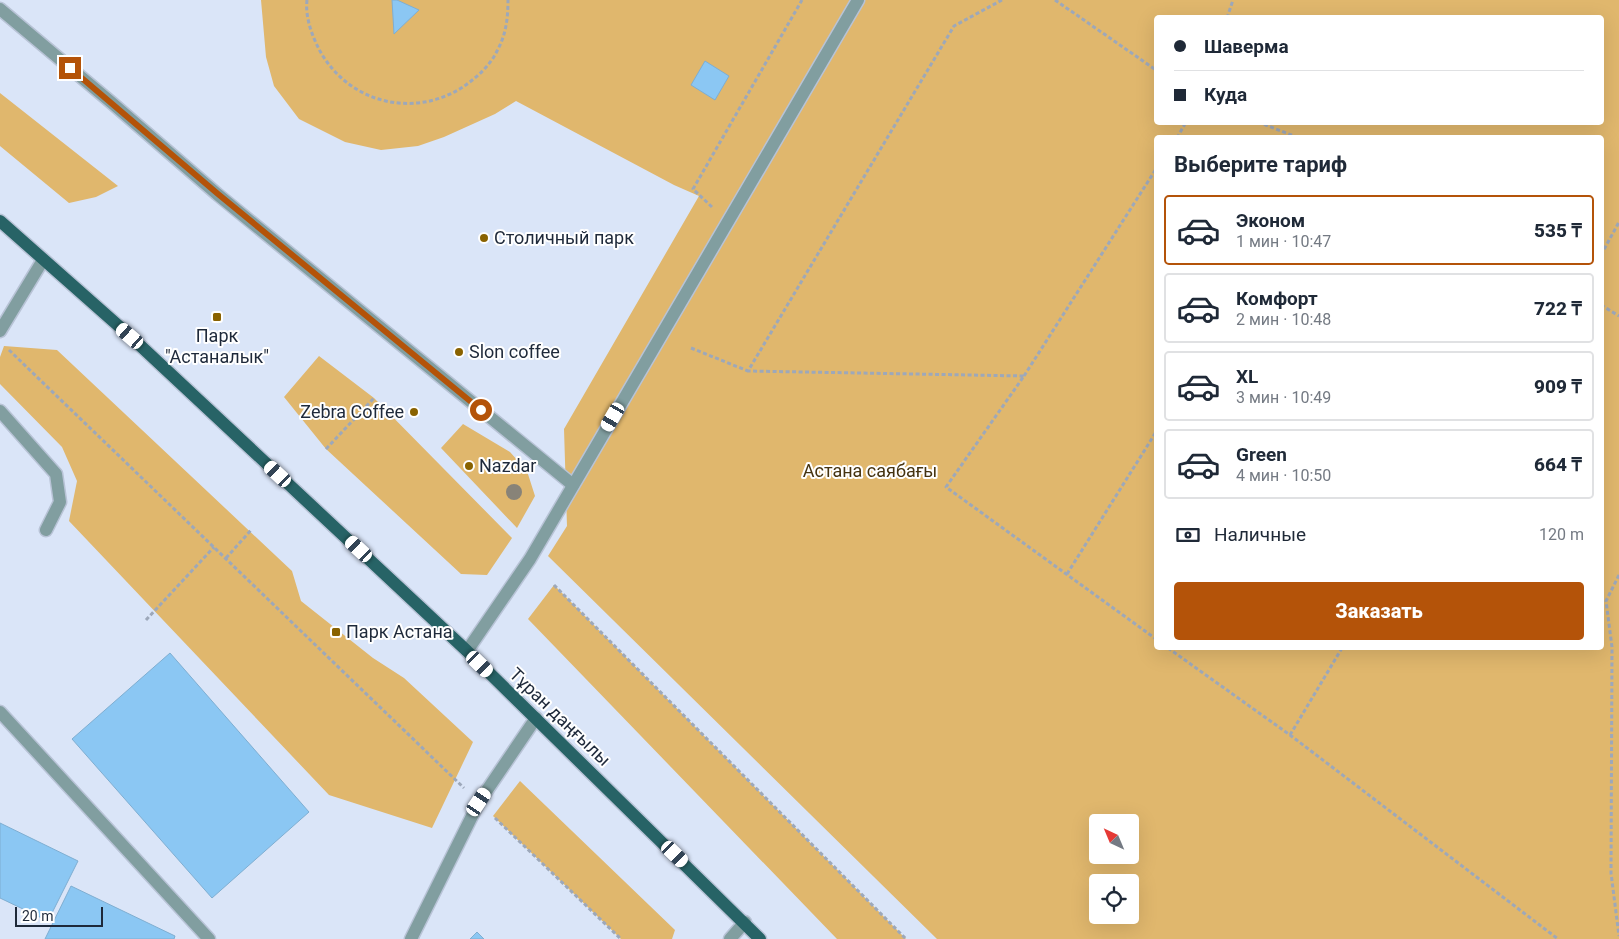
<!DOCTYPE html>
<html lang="ru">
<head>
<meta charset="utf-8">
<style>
	:root { --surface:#fff; --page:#f2f2f3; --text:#1f2937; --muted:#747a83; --line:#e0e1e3; --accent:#b45309 }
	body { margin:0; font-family:Roboto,sans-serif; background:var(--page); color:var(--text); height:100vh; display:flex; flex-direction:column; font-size:19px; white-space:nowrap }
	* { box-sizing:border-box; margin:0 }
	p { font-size:16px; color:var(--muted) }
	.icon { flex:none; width:28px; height:28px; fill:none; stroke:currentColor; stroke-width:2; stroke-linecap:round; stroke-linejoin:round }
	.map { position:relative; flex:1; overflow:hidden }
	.drawer { position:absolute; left:1154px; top:135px; width:450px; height:515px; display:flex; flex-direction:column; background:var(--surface); border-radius:5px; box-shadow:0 5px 20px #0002 }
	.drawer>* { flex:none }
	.guide { position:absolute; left:1154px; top:15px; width:450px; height:110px; border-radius:5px; box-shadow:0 5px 20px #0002; display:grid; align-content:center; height:110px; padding:0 20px; background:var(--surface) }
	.needle { width:32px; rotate:316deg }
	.buttons { position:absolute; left:1089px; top:814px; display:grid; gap:10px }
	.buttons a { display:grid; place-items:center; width:50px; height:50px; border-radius:5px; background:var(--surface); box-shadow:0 5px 20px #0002; font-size:25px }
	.scale { position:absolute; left:15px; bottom:12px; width:88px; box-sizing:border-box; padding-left:5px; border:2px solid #1e293a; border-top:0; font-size:14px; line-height:18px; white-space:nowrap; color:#1e293a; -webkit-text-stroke:4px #fff; paint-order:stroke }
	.end { position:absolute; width:22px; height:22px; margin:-11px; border:6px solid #b45309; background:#fff; box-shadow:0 0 0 2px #fff }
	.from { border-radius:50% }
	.car { position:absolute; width:15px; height:30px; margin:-15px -8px; border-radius:6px; box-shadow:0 0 4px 1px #0007; background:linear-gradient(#fff 24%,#345 0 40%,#fff 0 76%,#345 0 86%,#fff 0) }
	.guide b { display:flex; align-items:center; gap:18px; height:48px; font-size:19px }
	.guide b+b { border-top:1px solid var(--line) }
	.guide i { width:12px; height:12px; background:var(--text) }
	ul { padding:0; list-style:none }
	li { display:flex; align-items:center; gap:15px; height:70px; margin:0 10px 8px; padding:0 10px; border:2px solid var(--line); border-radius:5px }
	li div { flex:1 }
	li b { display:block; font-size:19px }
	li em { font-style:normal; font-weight:800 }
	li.on { border-color:var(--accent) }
	li>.icon { width:45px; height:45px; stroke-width:1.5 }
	h2 { padding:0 20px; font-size:22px; line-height:60px }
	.pay { display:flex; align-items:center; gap:12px; height:55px; padding:0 20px; font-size:19px }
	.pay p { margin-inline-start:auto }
	.button { display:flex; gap:10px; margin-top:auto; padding:10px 20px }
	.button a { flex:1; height:58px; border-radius:5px; background:var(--accent); color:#fff; font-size:20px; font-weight:800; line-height:58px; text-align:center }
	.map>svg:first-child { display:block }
	.green { fill:#e0b76d; fill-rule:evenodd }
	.building { fill:#8bc7f3; stroke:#7faed1 }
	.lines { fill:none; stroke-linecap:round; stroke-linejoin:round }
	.service-casing { stroke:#b8c3d6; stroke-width:15 }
	.minor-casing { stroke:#b8c3d6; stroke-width:15 }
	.primary-casing { stroke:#b8c3d6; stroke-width:15 }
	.path { stroke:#9da8ba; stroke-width:3; stroke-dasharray:4 2.5; stroke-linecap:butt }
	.service { stroke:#819ea0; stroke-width:12 }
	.minor { stroke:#819ea0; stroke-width:12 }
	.primary { stroke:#276366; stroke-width:12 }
	.tree { fill:#888378 }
	.route { stroke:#b45309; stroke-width:6 }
	.poi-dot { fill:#896200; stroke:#fff; stroke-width:2 }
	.labels { text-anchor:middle; stroke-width:4; stroke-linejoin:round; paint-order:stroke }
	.poi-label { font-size:18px; fill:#1e293a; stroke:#fff; text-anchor:start }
	.park-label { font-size:18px; fill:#453310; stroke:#fff }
	.street-label { font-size:18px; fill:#1e293a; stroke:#fff }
</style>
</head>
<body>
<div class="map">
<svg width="1619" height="939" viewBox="0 0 1619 939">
	<rect width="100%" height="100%" fill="#dae5f8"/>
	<path class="green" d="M261,0H1619V939H937L548,556L567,526L564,429L699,196L674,185L516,101L495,114L444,137L418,146L381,150L345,142L299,119L274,86L266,57ZM1156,18H1601V122H1156ZM1156,138H1601V648H1156ZM1098,822H1130V855H1098ZM1098,882H1130V915H1098Z
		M0,93L118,186L96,197L69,203L0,146Z
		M4,346L57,350L292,571L301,601L373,658L404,678L473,742L432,828L329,795L69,521L77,481L62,447L0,384V357Z
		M319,356L374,398L512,538L487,575L461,574L326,449L284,397Z
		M463,424L510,452L527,471L535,496L517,528L441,448Z
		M554,585L906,939H837L528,619Z
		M520,781L675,930L672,939H621L493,816Z"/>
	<path class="building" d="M392,0H397L419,10L394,34Z
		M705,61L729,76L715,100L691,85Z
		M170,653L309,812L212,898L72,739Z
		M0,823L78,861L48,921L0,898Z
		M71,886L175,936L174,939H45Z
		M477,932L484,939H470Z"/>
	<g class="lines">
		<defs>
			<path id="service" d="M0,9L112,103L217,194L573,485
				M0,331L43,260
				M0,411L56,474L60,502L46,530
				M0,712L209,939"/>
			<path id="minor" d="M467,651L530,559L858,0
				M411,939L479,802L536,718
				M730,939L745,922"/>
			<path id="primary" d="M0,221L130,336L467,651L760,939"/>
		</defs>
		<use href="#service" class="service-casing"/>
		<use href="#minor" class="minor-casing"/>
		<use href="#primary" class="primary-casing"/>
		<path class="path" d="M307,0C305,17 312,36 320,51C349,103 413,119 463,87C476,78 490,66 497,51C506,35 508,18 508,0
			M1002,0L954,26L748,371L1024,376L946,487L1156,639
			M1055,0L1156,70
			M1227,18L1233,0
			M1258,122L1299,138
			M1177,138L1186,122
			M712,207L693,189L802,0
			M1601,255L1619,222
			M1601,305L1619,316
			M691,348L748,371
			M9,350L464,788
			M1024,376L1156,169
			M326,449L374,398
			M226,558L252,529
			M1067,574L1156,432
			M1619,575L1606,601L1612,647L1611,873L1619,936
			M554,585L906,939
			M146,620L214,547
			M1168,648L1290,735L1558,939
			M1290,735L1342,648
			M495,818L621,939"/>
		<use href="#service" class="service"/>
		<use href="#minor" class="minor"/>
		<use href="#primary" class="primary"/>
	</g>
	<circle class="tree" cx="514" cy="492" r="8"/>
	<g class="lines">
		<path class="route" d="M70,68L218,194L481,410"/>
	</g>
	<g class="poi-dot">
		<circle cx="484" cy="238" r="5"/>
		<rect x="212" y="312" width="10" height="10" rx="2.5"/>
		<circle cx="459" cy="352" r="5"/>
		<circle cx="414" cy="412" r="5"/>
		<circle cx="469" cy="466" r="5"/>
		<rect x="331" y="627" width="10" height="10" rx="2.5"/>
	</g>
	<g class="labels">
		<g class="poi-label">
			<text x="494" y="244">Столичный парк</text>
			<text x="217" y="342" text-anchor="middle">Парк<tspan x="217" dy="21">"Астаналык"</tspan></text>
			<text x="469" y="358">Slon coffee</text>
			<text x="404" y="418" text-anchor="end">Zebra Coffee</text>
			<text x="479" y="472">Nazdar</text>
			<text x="346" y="638">Парк Астана</text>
		</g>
		<g class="park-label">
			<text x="870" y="477">Астана саябағы</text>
		</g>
		<g class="street-label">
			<text transform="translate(560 717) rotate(44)" y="6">Тұран даңғылы</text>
		</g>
	</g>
</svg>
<div class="buttons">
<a><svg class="needle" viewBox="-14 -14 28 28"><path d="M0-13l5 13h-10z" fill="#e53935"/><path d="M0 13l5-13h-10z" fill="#747a83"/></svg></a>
<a><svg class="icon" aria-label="locate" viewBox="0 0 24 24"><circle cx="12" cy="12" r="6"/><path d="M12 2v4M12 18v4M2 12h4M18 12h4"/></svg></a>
</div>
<div class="scale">20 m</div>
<i class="end from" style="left:481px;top:410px"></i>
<i class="end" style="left:70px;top:68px"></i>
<i class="car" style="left:130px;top:336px;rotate:311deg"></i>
<i class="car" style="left:613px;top:417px;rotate:210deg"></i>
<i class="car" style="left:278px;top:474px;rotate:313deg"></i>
<i class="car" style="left:359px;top:549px;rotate:313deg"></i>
<i class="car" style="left:480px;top:664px;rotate:134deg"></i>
<i class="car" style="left:479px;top:802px;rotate:34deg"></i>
<i class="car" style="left:675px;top:854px;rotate:134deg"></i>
<div class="guide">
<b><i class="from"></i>Шаверма</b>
<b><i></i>Куда</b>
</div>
<section class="drawer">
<h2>Выберите тариф</h2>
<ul>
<li class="on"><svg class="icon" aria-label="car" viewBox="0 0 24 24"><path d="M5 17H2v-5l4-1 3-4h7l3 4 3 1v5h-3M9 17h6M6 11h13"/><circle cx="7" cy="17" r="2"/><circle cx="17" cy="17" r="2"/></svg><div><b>Эконом</b><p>1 мин · 10:47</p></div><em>535 ₸</em></li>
<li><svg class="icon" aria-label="car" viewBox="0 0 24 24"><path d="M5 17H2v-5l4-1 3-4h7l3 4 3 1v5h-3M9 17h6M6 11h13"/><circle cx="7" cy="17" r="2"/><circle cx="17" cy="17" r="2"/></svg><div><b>Комфорт</b><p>2 мин · 10:48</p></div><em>722 ₸</em></li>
<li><svg class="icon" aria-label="car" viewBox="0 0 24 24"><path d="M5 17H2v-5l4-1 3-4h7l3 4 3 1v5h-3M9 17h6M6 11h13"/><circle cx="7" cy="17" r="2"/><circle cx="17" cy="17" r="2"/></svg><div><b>XL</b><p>3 мин · 10:49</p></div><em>909 ₸</em></li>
<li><svg class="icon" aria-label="car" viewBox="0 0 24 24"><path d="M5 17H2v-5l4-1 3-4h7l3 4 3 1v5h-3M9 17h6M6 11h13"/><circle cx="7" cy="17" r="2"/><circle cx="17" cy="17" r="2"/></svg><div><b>Green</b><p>4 мин · 10:50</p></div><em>664 ₸</em></li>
</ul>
<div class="pay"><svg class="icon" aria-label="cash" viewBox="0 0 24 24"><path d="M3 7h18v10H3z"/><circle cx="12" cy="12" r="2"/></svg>Наличные<p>120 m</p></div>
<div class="button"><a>Заказать</a></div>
</section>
</div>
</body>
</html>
